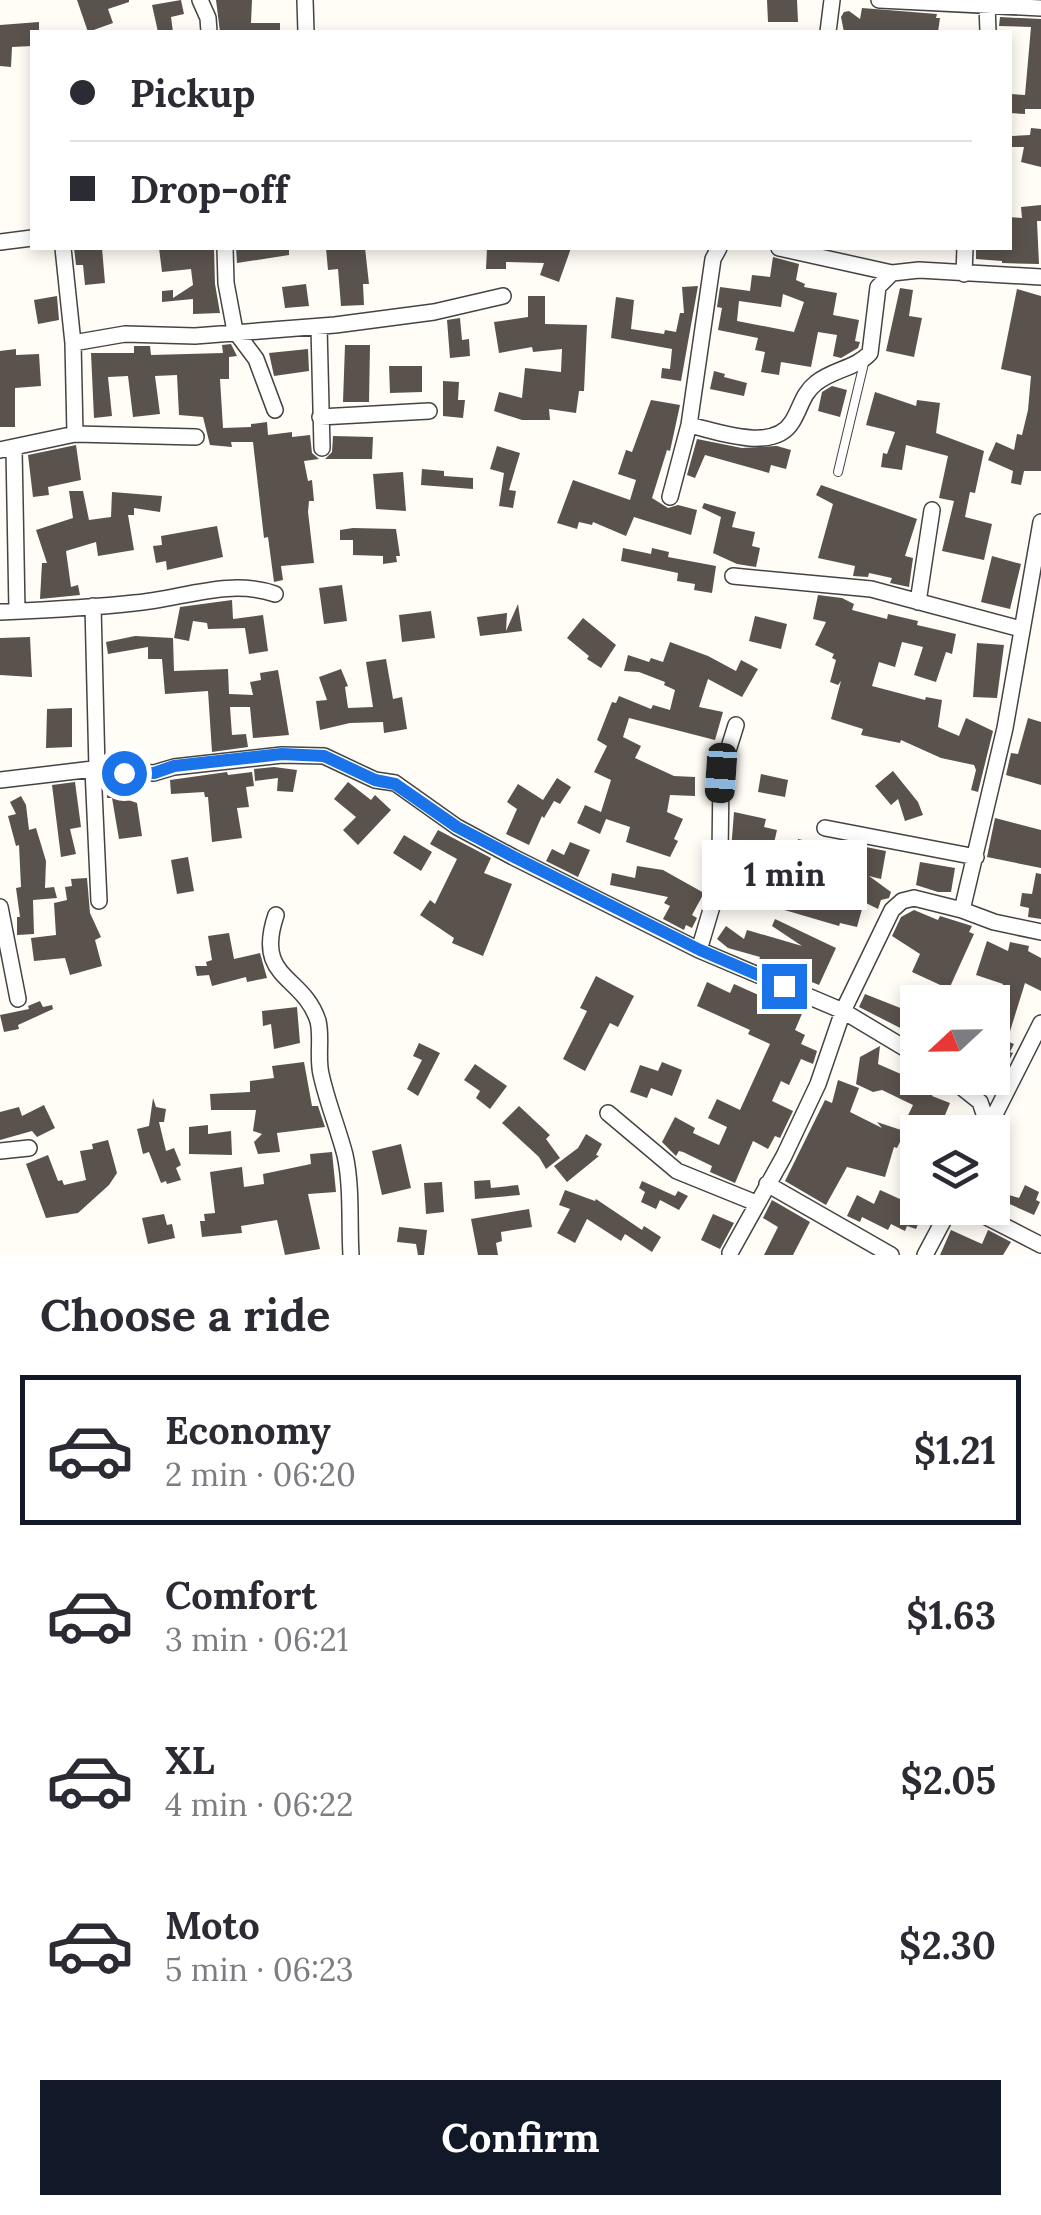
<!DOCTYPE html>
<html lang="en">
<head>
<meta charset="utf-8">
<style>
	:root { --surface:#fff; --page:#f2f2f3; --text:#2b2b33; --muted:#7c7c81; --line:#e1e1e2; --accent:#111827 }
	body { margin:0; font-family:Lora,serif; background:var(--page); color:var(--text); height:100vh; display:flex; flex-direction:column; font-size:38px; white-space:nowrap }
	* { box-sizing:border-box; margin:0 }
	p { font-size:32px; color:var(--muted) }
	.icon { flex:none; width:55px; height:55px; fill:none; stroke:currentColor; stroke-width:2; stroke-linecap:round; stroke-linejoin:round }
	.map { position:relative; height:1255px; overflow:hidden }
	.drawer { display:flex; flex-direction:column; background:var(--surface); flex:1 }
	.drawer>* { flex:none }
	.hud { position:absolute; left:30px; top:30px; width:982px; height:220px; border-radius:0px; box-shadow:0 5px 15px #0003; display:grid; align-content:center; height:220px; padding:0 40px; background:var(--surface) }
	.needle { width:65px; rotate:248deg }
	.fabs { position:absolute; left:900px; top:985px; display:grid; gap:20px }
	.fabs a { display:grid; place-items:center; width:110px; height:110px; border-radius:0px; background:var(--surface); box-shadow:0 5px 15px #0003; font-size:50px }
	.end { position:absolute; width:45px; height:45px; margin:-22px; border:12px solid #1a73e8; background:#fff; box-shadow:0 0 0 5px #fff }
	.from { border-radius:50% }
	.bubble { position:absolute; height:70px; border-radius:0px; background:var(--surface); box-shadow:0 5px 15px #0003; font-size:32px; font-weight:800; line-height:70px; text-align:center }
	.car { position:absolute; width:30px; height:60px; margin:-30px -15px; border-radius:12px; box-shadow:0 0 8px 2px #0007; background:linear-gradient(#222 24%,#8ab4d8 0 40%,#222 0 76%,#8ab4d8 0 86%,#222 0) }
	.hud b { display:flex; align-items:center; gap:35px; height:95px; font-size:38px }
	.hud b+b { border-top:2px solid var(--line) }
	.hud i { width:25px; height:25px; background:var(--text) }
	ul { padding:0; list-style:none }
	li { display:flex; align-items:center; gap:30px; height:150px; margin:0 20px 15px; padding:0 20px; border:5px solid transparent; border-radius:0px }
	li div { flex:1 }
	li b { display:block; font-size:38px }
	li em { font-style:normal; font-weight:800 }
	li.active { border-color:var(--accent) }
	li>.icon { width:90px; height:90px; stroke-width:1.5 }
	h2 { padding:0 40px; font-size:45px; line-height:120px }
	.primary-button { display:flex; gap:20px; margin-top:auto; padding:20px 40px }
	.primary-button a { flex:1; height:115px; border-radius:0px; background:var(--accent); color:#fff; font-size:40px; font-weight:800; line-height:115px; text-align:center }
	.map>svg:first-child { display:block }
	.building { fill:#5a524d; fill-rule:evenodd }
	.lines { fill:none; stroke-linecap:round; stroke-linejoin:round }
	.lane-casing { stroke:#444; stroke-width:10 }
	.street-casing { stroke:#444; stroke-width:18 }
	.lane { stroke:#fff; stroke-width:8 }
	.street { stroke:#fff; stroke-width:15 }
	.route { stroke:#1a73e8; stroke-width:12 }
</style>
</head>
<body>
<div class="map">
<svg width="1041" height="1255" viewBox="0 0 1041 1255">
	<rect width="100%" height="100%" fill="#fffdf5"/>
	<path class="building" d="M77,0H129V2L108,9L113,23L88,32Z
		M181,0L184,14L171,17L173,32H158L152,5Z
		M216,0H252L251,23H280V32H220Z
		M767,0H797L798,22H768Z
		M862,8L937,14L936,18H940L938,32H844L841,17L844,12L849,11L860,19Z
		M1000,17L1041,19V109H1025V114L1010,113V94L1025,95L1031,27L999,26Z
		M39,22V32H32V46L12,47L11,67L0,66V25Z
		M1031,128L1041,129V167L1021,162L1024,147H1012L1011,136L1030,135Z
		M1041,205V221H1037L1039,264L1002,263V261L976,259V248H1010V217L1022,218L1021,207Z
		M74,248H102L105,283L85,285L83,265H76Z
		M159,248H214L215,284L220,313L193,314V299L162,302V291L173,290V298L193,285L191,269L162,272Z
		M236,248H289V255L237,263Z
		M326,248H365L369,284H363L364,305L341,306L338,269L328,270Z
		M487,248L542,249L571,248L559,282L540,275L544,263L506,262V269H486Z
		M773,257L799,264L796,280L805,284L804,287L837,293L833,315L859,320L855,341L860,342L858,348L841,358L833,356L837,335L818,332L811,367L781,362L779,375L761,372L765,352L755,350L758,338L718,330L722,308L717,307L720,287L750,291L752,275L770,277ZM783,294L804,302L794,332L737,321L739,301L781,307Z
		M306,284L309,306L285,308L282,287Z
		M698,286L681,381L661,378L662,368L670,369L672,349L611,338L616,297L634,300L631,329L664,334L665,330L676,332L680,313H684L682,287Z
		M900,288L913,290L909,316L922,318L914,357L886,351Z
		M1017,289L1041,296V471H1024L1021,485L1011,483L1013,471L988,460L996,442L1014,450L1017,434L1022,435L1028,410L1031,376L1001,369Z
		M57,296L59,320L38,324L34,300Z
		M528,296H545V324L587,325L584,391H579L576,413L549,409L550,420H522L494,411L499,392L522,398L525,368L561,372L562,349L533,352L532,347L499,353L494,322L528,317Z
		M460,318L462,340L469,339L470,356L450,358L447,320Z
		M231,344L237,356L229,357V379H220L223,428L251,427V424L267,422L268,435L292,432V437L310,435L312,453L319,459L304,461L308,481L312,480L314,501H309L308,512L314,563L281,566L283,580L274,582L268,537L264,538L253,442H231L232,447L210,445L203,417L179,415L177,375L155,376L160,414L133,417L128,376L108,377L112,416L94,418L91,353H134V346H150L151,355L223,353L222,345Z
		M345,345H370L369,402H343Z
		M16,349V355L39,354L41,386L15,388V427H0V351Z
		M308,349L309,371L274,376L269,353Z
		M389,366H422V392L390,393Z
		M714,371L725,374L724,377L747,383L744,396L710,389Z
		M443,381L459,382L458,400H465L463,418L443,416Z
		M832,386L847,390L840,417L818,411L822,392Z
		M875,392L916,406L917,400L940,403L936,433L984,451L975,493L970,492L965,517L992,524L984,560L942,551L954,501L939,498L948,456L906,445L902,470L881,467L883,453L887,454L895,432L866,425Z
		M651,400L680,405L670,451L667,450L652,498L668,508L678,505L697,510L691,535L634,517L626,536L593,522L592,525L579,522L577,529L557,523L573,480L630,500L636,480L618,474L626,450L632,452Z
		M333,436L373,437L372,459H325L332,452Z
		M697,439L742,448L777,446L791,450L786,469L771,465L769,473L705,455L695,478L687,475Z
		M76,445L81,480L48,487L49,495L33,497L28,455Z
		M497,446L520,453L509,490L516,491L513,508L499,506L504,473L490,469Z
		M422,469L444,471V476L473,478V489L421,485Z
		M403,472L406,511L376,509L373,474Z
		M821,485L917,519L905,556L913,558L909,587L890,583L892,578L869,573L868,577L853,576L855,566L818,558L833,504L816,495Z
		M69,491H83L89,520L111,517L112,492L162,496L160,512L134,508V515H128L134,550L98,556L96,542L66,551L71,587L78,585L80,595L40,599L42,563H47L36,530L73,518Z
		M704,503L736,512L732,527L755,532L752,546L760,548L756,567L737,564L713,553L721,517L702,508Z
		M217,526L223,557L167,570L166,561L156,563L153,546L162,545L161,536Z
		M353,528L396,529L400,556H396L397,562L383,564V556L353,555V540H340V530Z
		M623,548L651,554L652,548L669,552L668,557L716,566L712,593L694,590L695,584L677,581L678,573L621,561Z
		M992,556L1021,564L1010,609L981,602Z
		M342,585L347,621L324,624L319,588Z
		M818,595L842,598L854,604L852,610L887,619L888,614L918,621L917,625L956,634L952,654L946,652L936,682L914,675L923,647L902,642L895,667L879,662L872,686L925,700L926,697L942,700L938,727L959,736L966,718L993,731L978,792L971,790L976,770L974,765L941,758L901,740L900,743L861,735L863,729L831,719L841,681L838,685L830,682L836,660L832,658L834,654L815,645L826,622L813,619Z
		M232,600L233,619L263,615L268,651L249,654L245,628L208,629L207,623L193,621L189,641L174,638L180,607Z
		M518,604L522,631L480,636L477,617L507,613L506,631Z
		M431,611L435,638L402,642L399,615Z
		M755,616L787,624L781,649L749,641Z
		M583,618L616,645L601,668L587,659L589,656L567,638Z
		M135,636L173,638L174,671L228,669L229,694L253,695L250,682L261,680L260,673L278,670L289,735L253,738L250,707H230L232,735L246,734L248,747L212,752L208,691L165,694L162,659H148V647L108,654L106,642Z
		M30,637L32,677L0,675V638Z
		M670,642L708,656L736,671L741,660L758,669L742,697L708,679L699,707L723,712L715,740L629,718L623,737L641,746L635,758L674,776L695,777V796L670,795L667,812L683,819L674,839L678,841L670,857L626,842L630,827L606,819L600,834L577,823L585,805L601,812L611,780L594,772L607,746L597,740L612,702L616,703L619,696L651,709L653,705L670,710L675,690L664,685L665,682L639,672L624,671L628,655L649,662L651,658L663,662Z
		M977,643L1004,645L997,698L973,697Z
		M386,659L393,699L402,697L407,729L384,733L383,722L350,723L320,730L316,701L327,700L319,677L341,669L348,686L345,687L348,708L373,707L366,662Z
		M72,708V747L46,748L47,709Z
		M1028,718L1041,722V785L1006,775L1011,753L1018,754Z
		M274,767L297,770L293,792L277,791L278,778L255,781L254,769Z
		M893,771L918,802L923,815L905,821L898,799L891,805L875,786Z
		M227,772L228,775L252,772L254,786L246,787L249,807L237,808L242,838L212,842L208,797H205L204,792L171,794L170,780Z
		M761,774L788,780L785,797L758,792Z
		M557,778L571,787L560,804L554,801L544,818L542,816L529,845L506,834L517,809L507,802L518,784L543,800Z
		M108,781L136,783V796L120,797L137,803L142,836L119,839L112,798H107Z
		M75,782L81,827L70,829L76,854L61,857L52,785Z
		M348,782L371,800L375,795L391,810L358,845L343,830L356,817L334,799Z
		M21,796L26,805L29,830L36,828L46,861L45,888L54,887L57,898L33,900L34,934L17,935V917H20L16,888L21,887L19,845L16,846L8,816L16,814L10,802Z
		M734,812L766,819L764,827L777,830L771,856L731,850Z
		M995,818L1041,830V868L987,857Z
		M438,830L491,858L484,873L512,884L483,956L452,943L454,938L420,915L430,900L435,904L457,859L430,844Z
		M404,835L432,852L421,871L393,853Z
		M798,839L838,848L840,842L886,851L881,879L869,876L891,892L889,898L881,900L878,909L864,902L857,927L840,923L839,926L781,909L784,901L757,890L745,910L731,902L736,893L728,888L730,874L735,866L761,881L763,877L803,893L810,871L792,866Z
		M570,842L590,850L578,877L546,861L552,849L564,855Z
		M188,857L194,891L177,894L171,860Z
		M920,862L955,868L951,892H938L916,885Z
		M637,866L663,870L704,893L692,915L697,918L692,928L686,925L684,930L663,919L670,906L664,903L668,897L610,885L612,873L635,878Z
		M1036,873L1041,874V919L1028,917L1029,908L1020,906L1022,893L1032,894Z
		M87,878L90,913L101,937L95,940L102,966L70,975L65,958L34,961L31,938L56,935L54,903L67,900L65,887L72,886L71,879Z
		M914,910L938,920L940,916L972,926L969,932L974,934L949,989L912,972L920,954L892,936L901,917Z
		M775,919L836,948L819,985L759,960L760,957L728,948L717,939L726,926L744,939L747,930L802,946L772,926Z
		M229,933L234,959L260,953L267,978L247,982L246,977L212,986L209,975L197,976L195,966H207L206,962L212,960L208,936Z
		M987,941L1008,951L1010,942L1029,946L1028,951L1041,958V991L1025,983L1007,1041L1014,1044L1010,1052L1013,1053L998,1082L992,1079V1018L1003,984L976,975Z
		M596,976L634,996L618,1027L610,1023L585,1071L563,1059L587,1011L580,1008Z
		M707,982L730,993L734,984L763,997L765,991L804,1009L795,1030L805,1035L801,1044L817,1051L813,1064L801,1059L789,1085L781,1081L772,1101L793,1111L780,1138L775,1136L768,1149L753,1141L735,1183L710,1172L712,1166L683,1152L679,1151L676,1156L662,1142L675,1117L695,1128L693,1133L719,1145L727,1127L708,1118L717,1099L740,1110L770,1044L748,1034L750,1030L697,1006Z
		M865,994L918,1015V1037L859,1007Z
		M40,1001L43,1007L52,1005L53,1009L18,1025L19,1029L4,1032L0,1015L29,1009L28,1006Z
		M297,1007L300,1043L274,1049L271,1024L263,1026L262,1011Z
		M419,1043L440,1053L418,1096L407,1089L422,1060L413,1056Z
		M880,1046L878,1064L935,1089L932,1096L950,1103L943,1120L971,1132H918V1155L900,1142L897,1148L894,1147L885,1177L847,1167L826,1205L785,1181L825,1100L832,1103L838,1080L859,1088L850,1112L882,1128L877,1122L901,1130L913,1105L882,1090L873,1092L856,1084L860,1057Z
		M304,1062L312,1106H318L325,1127L277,1133L280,1152L258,1154L254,1142L262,1134L253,1131L256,1110H211L210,1094L250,1092V1081L274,1078L272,1066Z
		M662,1062L682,1070L672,1096L651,1088L647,1098L630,1092L640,1065L658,1071Z
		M475,1064L507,1086L490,1109L476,1098L480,1091L464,1080Z
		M153,1098L156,1107L166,1109L164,1122H159L166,1151L174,1148L181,1165L176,1168L181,1180L167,1184L166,1181L161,1183L149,1152L143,1154L137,1129L149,1126Z
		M44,1105L55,1128L37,1137L32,1131L0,1140V1112L19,1107L22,1116Z
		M519,1106L550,1135L546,1139L560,1158L546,1169L539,1157L502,1123Z
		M208,1125V1134L231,1131L232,1155L189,1154V1127Z
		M586,1134L602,1144L596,1155L599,1156L567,1182L554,1166L578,1148Z
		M108,1140L117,1173L109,1185L78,1213L46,1218L26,1164L48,1155L58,1181L62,1180L64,1185L86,1180L80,1151L93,1149L92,1144Z
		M401,1144L411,1188L382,1195L372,1151Z
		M332,1152L336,1192L308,1194L320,1249L285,1255L277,1220L241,1226L242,1233L202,1237L200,1221H205L204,1214L215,1213L210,1172L242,1167L244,1187L264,1184L263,1174L311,1164L310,1154Z
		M490,1180L491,1188L518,1185L520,1195L475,1199L474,1181Z
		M642,1181L675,1196L678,1191L688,1196L679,1210L660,1200L656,1209L641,1202L645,1192L639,1188Z
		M442,1182L444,1212L426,1214L424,1183Z
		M1025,1185L1039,1192L1036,1200L1040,1202L1034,1215L994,1197L996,1191L1019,1198Z
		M565,1190L595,1201L596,1199L642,1230L644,1226L661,1237L652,1252L625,1234L621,1241L587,1219L575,1243L557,1233L570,1209L559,1205Z
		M880,1190L924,1210L916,1229L907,1226L905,1231L891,1224L888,1230L862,1217L860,1222L847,1216L857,1195L874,1204Z
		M772,1200L810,1222L793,1255H764L778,1227L763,1218Z
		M529,1209L532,1227L501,1232L502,1241L496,1243L498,1255H478L471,1219Z
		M164,1214L167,1225L172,1224L175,1238L148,1244L142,1218Z
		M713,1214L734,1223L720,1249L701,1240Z
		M399,1227L427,1230L424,1255H418L416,1244L397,1242Z
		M951,1230L982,1244L988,1230L1011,1242L1003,1255H940Z"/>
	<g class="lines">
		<defs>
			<path id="lane" d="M838,472L865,359"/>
			<path id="street" d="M200,0L208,18L209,32
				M305,0L306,32
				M879,0L1041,8
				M987,5L988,32
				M828,32L832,0
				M0,242L32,238
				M63,248L73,343
				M225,248L226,283L235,331L256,359L275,410
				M779,248L892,273
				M964,274L965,248
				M319,327L322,448
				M320,417L429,411
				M689,425C717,431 773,453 792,422C801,408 802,394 816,383C833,369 855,369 870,353L878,287L892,273L919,270L1041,277
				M75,434L196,437
				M14,449L17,611
				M0,450L75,434L73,343L125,334L195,336L335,325L434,312L503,296
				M670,497L689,425L713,259L719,248
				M733,576L871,589L1021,629
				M918,602L932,510
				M93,606L97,769
				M0,612C45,610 90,608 134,603C182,599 228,578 275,594
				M93,769L99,901
				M0,780L93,769L154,773L174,767L282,755L324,756L375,780L395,783L457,827L513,857L699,950L843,1011L918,1056
				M825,828L976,857
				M0,907L18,999
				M962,910L1005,728L1041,522
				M276,915C254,980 303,974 318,1021C322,1037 317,1057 321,1074C327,1102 338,1128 345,1155C352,1187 349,1222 351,1255
				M699,950L716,893L720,858L721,773L736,725
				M950,1078L980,1102L989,1128
				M608,1113L677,1171L756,1203
				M986,1132L1041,1023
				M0,1151L29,1148
				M767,1184L891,1255
				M969,1208L1041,1245
				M730,1253L784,1156L818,1084L843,1011L892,910L902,901L914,898L962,910L994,922L1041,932
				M925,1255L950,1208"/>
		</defs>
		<use href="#lane" class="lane-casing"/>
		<use href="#street" class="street-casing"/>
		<use href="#lane" class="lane"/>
		<use href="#street" class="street"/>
	</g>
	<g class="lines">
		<path class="route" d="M124,773H154L174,766L282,754L324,756L375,780L395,784L457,827L514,857L700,950L784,986"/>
	</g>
</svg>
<div class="fabs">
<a><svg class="needle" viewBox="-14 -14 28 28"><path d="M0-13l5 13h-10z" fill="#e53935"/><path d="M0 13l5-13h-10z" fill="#7c7c81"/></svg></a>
<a><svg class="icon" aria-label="layers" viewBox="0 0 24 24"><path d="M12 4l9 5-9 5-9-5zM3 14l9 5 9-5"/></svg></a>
</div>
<i class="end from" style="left:124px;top:773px"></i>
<i class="end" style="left:784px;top:986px"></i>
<div class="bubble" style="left:702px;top:840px;width:165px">1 min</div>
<i class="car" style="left:721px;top:773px;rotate:184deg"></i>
<div class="hud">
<b><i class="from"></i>Pickup</b>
<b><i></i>Drop-off</b>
</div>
</div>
<section class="drawer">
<h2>Choose a ride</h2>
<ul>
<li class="active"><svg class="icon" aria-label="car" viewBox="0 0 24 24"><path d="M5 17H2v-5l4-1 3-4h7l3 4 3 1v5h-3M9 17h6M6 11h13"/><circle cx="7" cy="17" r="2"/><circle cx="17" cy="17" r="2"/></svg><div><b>Economy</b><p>2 min · 06:20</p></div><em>$1.21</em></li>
<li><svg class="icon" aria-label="car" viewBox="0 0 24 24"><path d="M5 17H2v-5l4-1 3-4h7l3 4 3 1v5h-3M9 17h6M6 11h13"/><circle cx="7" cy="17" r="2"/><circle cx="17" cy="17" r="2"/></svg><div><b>Comfort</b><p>3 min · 06:21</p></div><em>$1.63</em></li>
<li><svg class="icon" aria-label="car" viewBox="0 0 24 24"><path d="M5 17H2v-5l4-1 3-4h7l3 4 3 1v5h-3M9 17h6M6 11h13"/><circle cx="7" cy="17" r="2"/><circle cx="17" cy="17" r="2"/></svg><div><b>XL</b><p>4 min · 06:22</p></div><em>$2.05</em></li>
<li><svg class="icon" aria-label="car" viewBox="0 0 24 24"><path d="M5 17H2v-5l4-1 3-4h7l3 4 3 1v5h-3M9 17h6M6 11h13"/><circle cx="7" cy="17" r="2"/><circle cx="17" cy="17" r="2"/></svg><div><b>Moto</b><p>5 min · 06:23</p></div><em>$2.30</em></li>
</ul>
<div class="primary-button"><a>Confirm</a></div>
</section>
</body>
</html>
